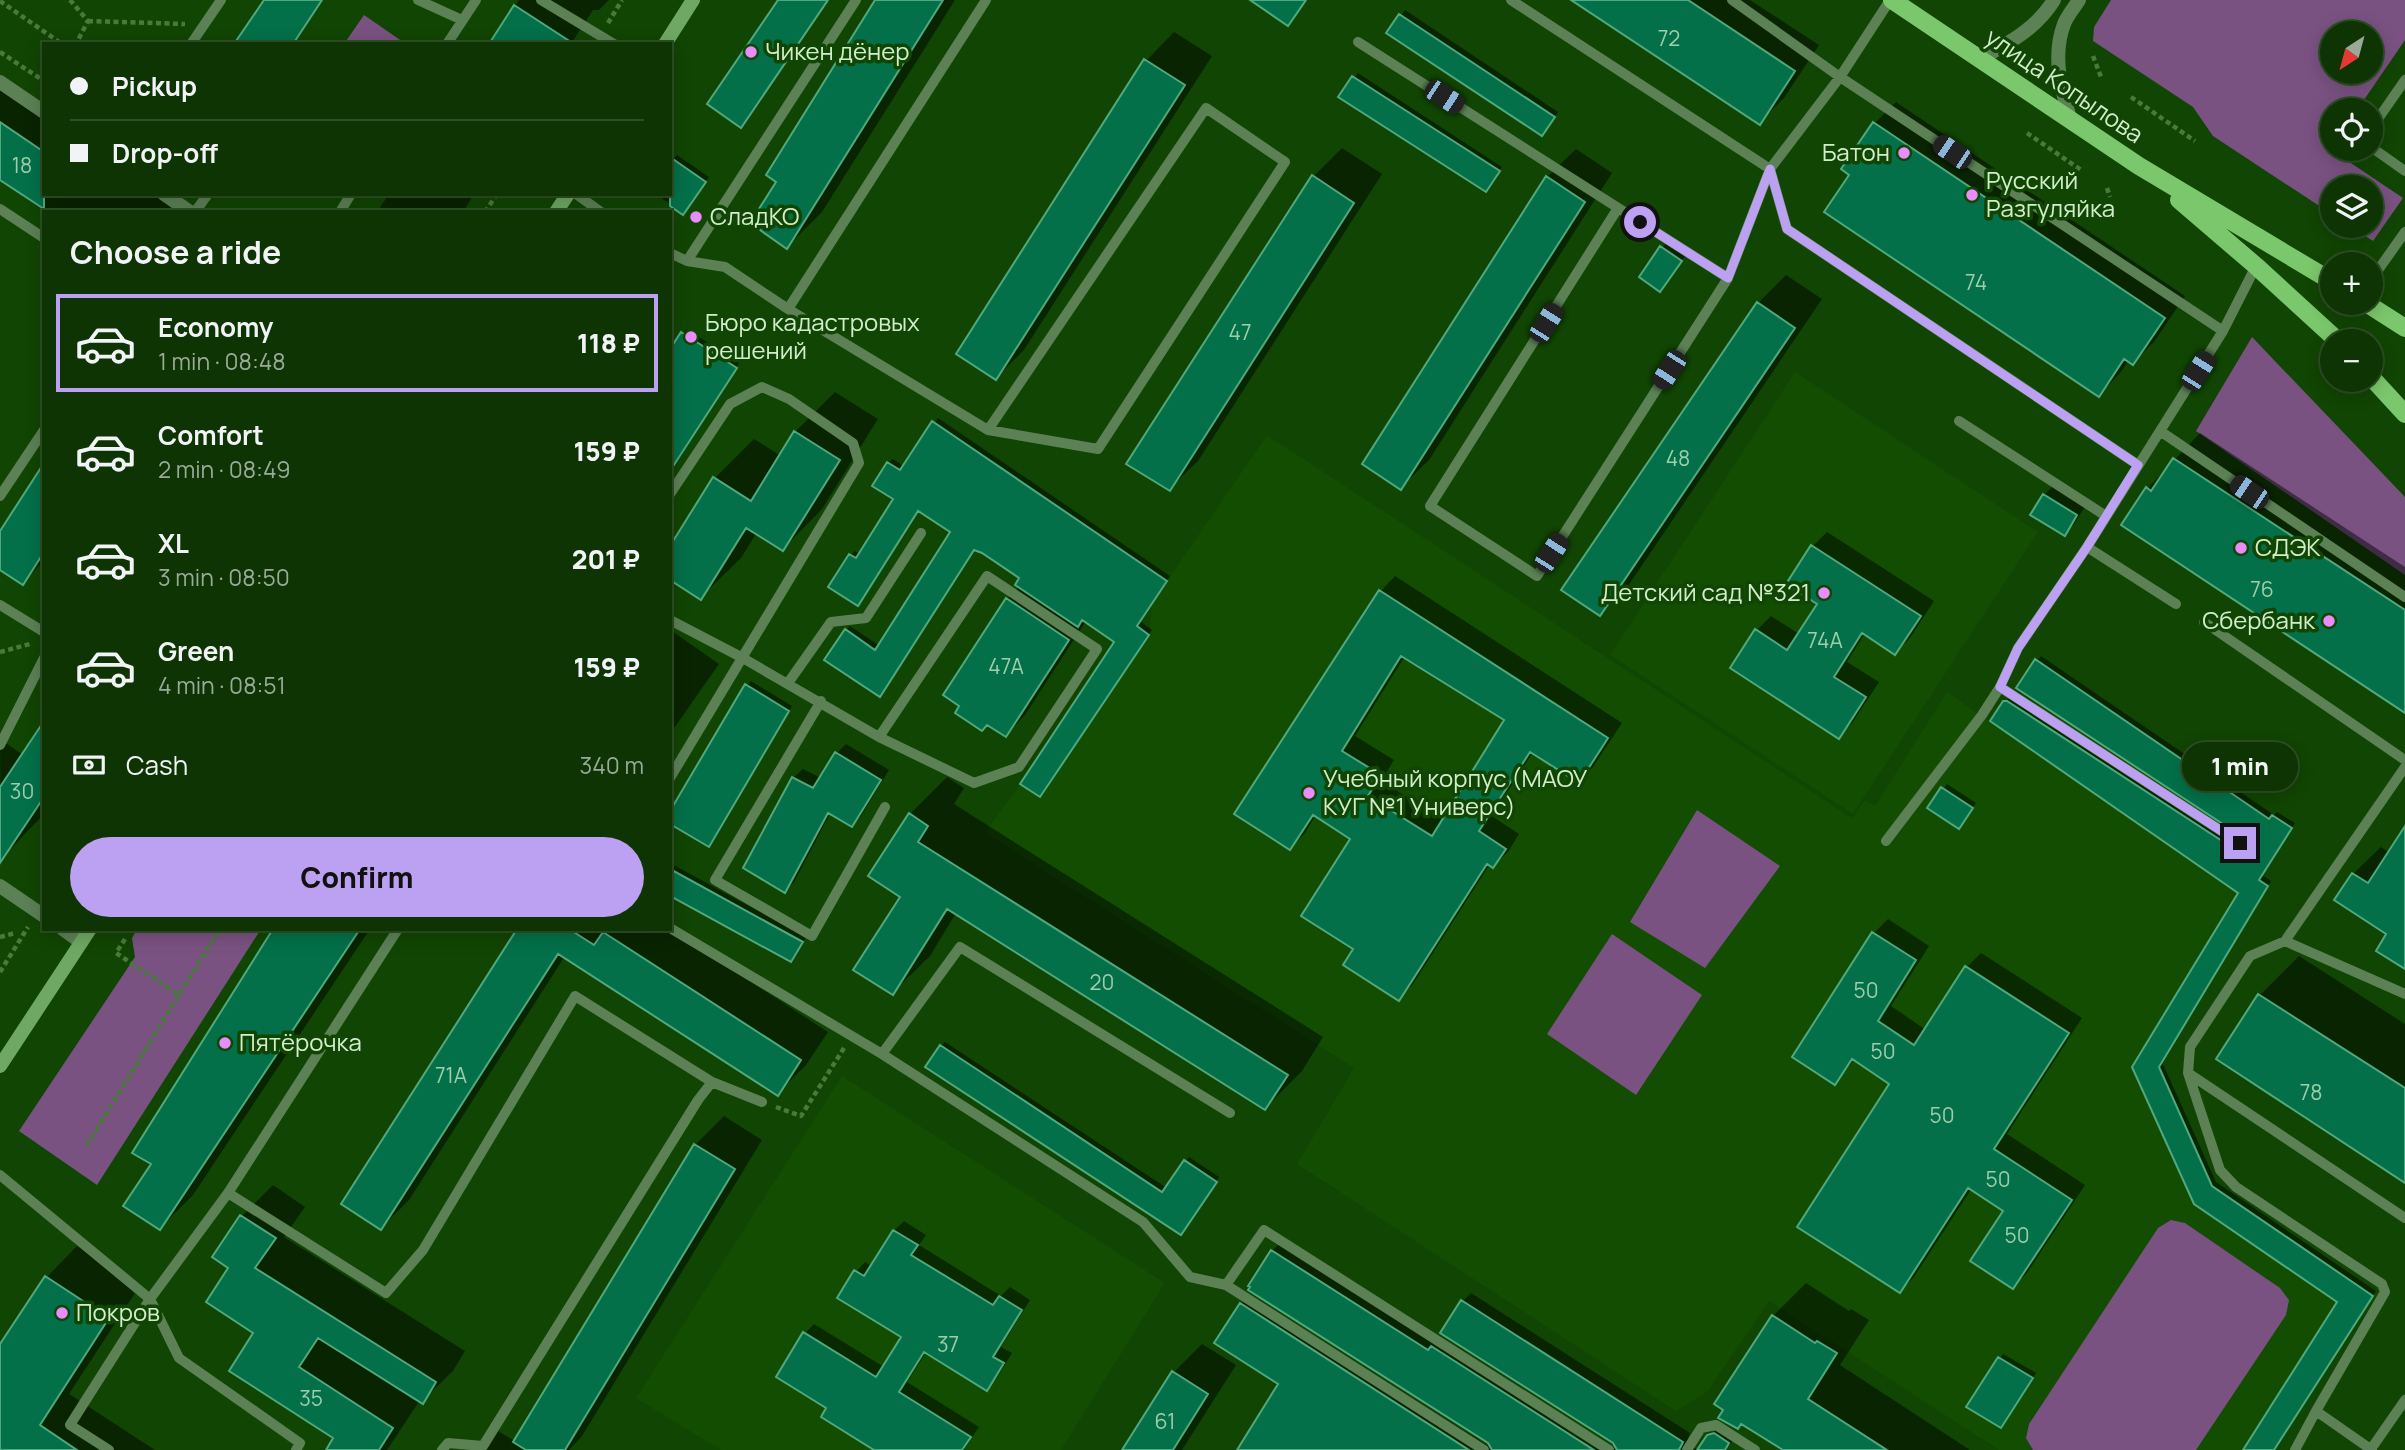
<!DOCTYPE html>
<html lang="en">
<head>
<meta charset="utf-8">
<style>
	:root { --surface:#0d3402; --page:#1b3f11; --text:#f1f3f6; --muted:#9aaa99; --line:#2d4f24; --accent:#bca0f2 }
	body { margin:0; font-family:Manrope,sans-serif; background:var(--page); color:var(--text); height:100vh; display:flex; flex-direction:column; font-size:26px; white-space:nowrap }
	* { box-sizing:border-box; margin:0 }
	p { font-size:23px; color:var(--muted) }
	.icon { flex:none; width:38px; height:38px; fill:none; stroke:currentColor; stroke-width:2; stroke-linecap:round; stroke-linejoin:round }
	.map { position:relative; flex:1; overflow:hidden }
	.sheet { position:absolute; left:42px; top:210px; width:630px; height:721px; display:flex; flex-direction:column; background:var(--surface); border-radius:0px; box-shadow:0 4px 18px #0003,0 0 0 2px var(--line) }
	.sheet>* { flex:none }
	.guide { position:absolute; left:42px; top:42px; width:630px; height:154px; border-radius:0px; box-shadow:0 4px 18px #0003,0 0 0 2px var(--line); display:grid; align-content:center; height:154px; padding:0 28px; background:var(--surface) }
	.needle { width:46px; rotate:216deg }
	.fabs { position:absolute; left:2320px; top:21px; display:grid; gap:14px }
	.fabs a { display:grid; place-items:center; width:63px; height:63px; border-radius:50%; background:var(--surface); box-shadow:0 4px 18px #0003,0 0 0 2px var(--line); font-size:35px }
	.end { position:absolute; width:32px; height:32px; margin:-16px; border:9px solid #bca0f2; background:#111; box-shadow:0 0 0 4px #111 }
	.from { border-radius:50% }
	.bubble { position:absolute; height:49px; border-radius:24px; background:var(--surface); box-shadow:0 4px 18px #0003,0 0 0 2px var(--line); font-size:23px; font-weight:800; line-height:49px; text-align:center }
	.car { position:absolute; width:21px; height:42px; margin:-21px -10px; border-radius:9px; box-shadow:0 0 5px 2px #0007; background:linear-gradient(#222 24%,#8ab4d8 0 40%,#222 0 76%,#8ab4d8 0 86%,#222 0) }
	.guide b { display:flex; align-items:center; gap:24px; height:66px; font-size:26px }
	.guide b+b { border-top:2px solid var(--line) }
	.guide i { width:18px; height:18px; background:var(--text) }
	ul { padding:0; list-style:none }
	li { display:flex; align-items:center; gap:21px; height:98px; margin:0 14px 10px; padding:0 14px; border:4px solid transparent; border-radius:0px }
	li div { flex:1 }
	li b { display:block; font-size:26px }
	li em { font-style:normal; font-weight:800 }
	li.current { border-color:var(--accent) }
	li>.icon { width:63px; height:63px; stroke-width:1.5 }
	h2 { padding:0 28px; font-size:32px; line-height:84px }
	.pay { display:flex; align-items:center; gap:18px; height:77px; padding:0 28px; font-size:26px }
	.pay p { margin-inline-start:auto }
	.cta { display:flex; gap:14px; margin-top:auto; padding:14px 28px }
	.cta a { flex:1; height:80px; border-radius:42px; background:var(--accent); color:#111; font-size:28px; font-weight:800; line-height:80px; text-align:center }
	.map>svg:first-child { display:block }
	.built { fill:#124d01 }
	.green { fill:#795281; fill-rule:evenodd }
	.shadow { fill:#0007; fill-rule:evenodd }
	.building { fill:#037049; stroke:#50a87d; stroke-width:2; fill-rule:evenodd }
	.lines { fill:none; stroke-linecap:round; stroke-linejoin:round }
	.path { stroke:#4b783f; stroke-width:4.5; stroke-dasharray:5 3.5; stroke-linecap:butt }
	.lane { stroke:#5c8155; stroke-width:10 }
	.street { stroke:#5c8155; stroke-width:14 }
	.secondary { stroke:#6ea862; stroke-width:14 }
	.primary { stroke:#7bc76b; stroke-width:18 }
	.route { stroke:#bca0f2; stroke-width:9 }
	.poi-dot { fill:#e98dfd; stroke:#114503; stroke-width:2.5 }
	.labels { text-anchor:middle; stroke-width:7; stroke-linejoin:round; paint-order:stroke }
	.number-label { font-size:21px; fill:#9eceaa }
	.poi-label { font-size:24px; fill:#d1edcb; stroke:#114503; text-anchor:start }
	.street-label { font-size:24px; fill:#d1edcb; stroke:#114503 }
</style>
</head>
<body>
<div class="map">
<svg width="2405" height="1450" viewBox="0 0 2405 1450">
	<rect width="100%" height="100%" fill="#114503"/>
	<path class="built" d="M1795,372L2038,532L1853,814L1610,655Z
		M1267,435L1852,818L1865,800L1875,806L1947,692L2238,893L2133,1067L2194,1204L2337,1302L2243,1450H1999L1769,1301L1707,1392L1676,1411L1297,1164L1354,1068L985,833L1020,784L1040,797L1149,635L1152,603Z
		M842,1076L1165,1283L1061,1450H721L636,1398Z"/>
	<path class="green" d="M2111,0H2405V40L2357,110H2333V145L2330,149L2403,198L2373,241L2349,226H2371V187H2333V215L2213,136L2193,107L2093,41L2094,27ZM2371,33V72H2333V33Z
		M364,15L406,44H344Z
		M2252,337L2405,497V575L2196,431Z
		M1697,810L1780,866L1705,968L1630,922Z
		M137,929H261L97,1185L19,1131L135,957L132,938Z
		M1612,934L1702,995L1636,1095L1547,1034Z
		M2171,1220L2185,1223L2280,1288L2289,1300L2286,1315L2196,1450H2033L2026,1438L2029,1424L2158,1228Z"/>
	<path class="shadow" d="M266,0H323L294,44H237Z
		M519,0H609L599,10H593L571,44H490Z
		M877,0H955L822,212L787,247L779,181Z
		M1574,0H1750L1819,45L1784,98L1760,122Z
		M1405,10L1558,112L1546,130L1389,33Z
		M1174,32L1212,56L1024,350L996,378L1146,61Z
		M1358,73L1502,167L1490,186L1341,97Z
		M0,75L44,105V194H175L184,212H50L0,177Z
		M1896,102L2185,296L2154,342L2133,363L2129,360L2120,373L2099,395L1844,169L1875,123Z
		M1342,148L1382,174L1198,461L1169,489L1128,463L1314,176Z
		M1576,149L1612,173L1429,460L1400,488L1547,177Z
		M677,155L709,177L682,213L656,194H670L673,159Z
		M389,194H474L463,212H377Z
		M1666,243L1685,256L1664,285L1641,276Z
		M1786,275L1822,299L1628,586L1599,614L1758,303Z
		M687,329L739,363L670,470L683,333Z
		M835,392L878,419L822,509L783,549L757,532L741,558L701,597L714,479L754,439L781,456L795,432Z
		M938,418L1170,576L1140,621L1152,630L1044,791L1117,642L1086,621L1025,715L1006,735L1007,599L1020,586L1021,577L975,548L880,694L846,630L850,626L880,646L953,531L919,510L862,599L851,555L855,551L860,554L895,499L888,463L893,459L905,467Z
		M2200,433L2405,567V711L2124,525L2148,488Z
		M44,466V561L22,583L0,568V534Z
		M2054,485L2086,505L2074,524L2064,534L2044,495Z
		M1827,532L1934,601L1910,638L1895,653L1865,633L1847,662L1879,682L1853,722L1839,736L1757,630L1771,616L1799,634L1819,604L1813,546Z
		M1395,576L1622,723L1593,767L1579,781L1533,752L1492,816L1519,834L1508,852L1493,866L1490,864L1413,984L1398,999L1355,949L1353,839L1316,815L1305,833L1290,848L1237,814L1381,591ZM1405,656L1507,720L1444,820L1381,781L1394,760L1355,736Z
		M672,631L719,664L670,734V633Z
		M2041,656L2274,815L2277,812L2295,823L2262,875L2271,881L2162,1062L2216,1182L2376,1291L2274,1450H2245L2340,1301L2195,1203L2134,1067L2240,892L2005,702L2010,697L2241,846H2247L2249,839L2037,661Z
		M751,681L792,706L713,841L747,686Z
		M44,724V814L1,859L0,739L23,755Z
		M846,744L889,770L861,816L852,825L831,812L794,882L785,891L793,778L803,769L821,778L837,753Z
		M947,777L964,788L954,804L1323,1037L1302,1071L1265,1108L956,913L930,956L892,993L910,814Z
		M1947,784L1976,803L1959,827L1930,808Z
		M2405,831V967L2389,934L2353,874L2381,847L2390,853Z
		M670,863L806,937L795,956L791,960L670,894Z
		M1888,919L1929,946L1891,1006L1926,1030L1967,967L1981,953L2082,1018L2007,1134L2085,1185L2027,1273L2013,1287L2005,1211L1972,1188L1914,1277L1900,1291L1891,1083L1855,1059L1835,1082L1874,933Z
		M275,929H370L193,1195L160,1228L153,1164Z
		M520,929H670L828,1032L806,1065L778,1093L565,956L409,1200L381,1228Z
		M2299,956L2405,1024V1181L2260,995Z
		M945,1042L1167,1188L1189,1157L1219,1177L1185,1229L941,1046Z
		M724,1116L762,1140L582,1436L569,1450H479L498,1431L515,1441L695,1145Z
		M273,1185L305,1207L284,1237L465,1351L453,1371L422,1401L420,1400L387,1450H328L336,1438L255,1333L231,1267L214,1256L242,1216Z
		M904,1221L926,1235L919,1245L1001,1296L1010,1287L1030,1300L1001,1347L1012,1353L996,1379L986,1388L927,1351L907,1382L979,1427L964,1450H877L828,1407L805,1333L814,1324L884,1367L903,1337L856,1272L865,1262L872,1266L894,1231Z
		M1281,1242L1441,1338L1615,1449H1618V1446L1462,1302L1471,1293L1690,1433L1687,1441L1692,1449L1700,1447L1718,1427L1737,1434L1726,1450H1239L1281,1383L1241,1304L1250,1295L1493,1449L1490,1442L1272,1251Z
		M77,1246L139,1287L69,1394L155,1450H0V1347L47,1277Z
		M1806,1283L1849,1311L1851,1309L1869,1320L1840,1365L1970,1450H1812L1716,1404L1773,1316Z
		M1202,1344L1236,1365L1182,1450H1125L1174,1372Z
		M2003,1354L2036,1373L2005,1422L1968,1407Z"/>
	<path class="building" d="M264,0H322L293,44H234Z
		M778,0H828L741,128L707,104Z
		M875,0H943L787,249L750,223L776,182L766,175Z
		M1250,0H1306L1288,26Z
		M1571,0H1688L1795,71L1760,125Z
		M514,5L574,44H489Z
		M1399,14L1555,117L1542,136L1386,33Z
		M1144,59L1185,85L996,380L956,354Z
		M1352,76L1500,171L1486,192L1338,97Z
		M0,122L44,152V209L0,180Z
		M1873,122L2165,318L2133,365L2124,359L2099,397L1824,212L1849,175L1841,169Z
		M670,157L706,182L683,215L670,206Z
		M1312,175L1354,203L1170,491L1126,464Z
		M1546,176L1585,202L1401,490L1362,464Z
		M1660,246L1682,261L1660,292L1639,277Z
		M1757,302L1795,328L1600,616L1561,590Z
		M681,332L737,368L670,471V349Z
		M932,421L1167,581L1137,626L1149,635L1040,797L1020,784L1114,642L1082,620L1078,627L1015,585L1019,578L982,553L974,550L880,697L824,660L845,629L875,650L950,532L918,511L858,606L828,587L849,554L856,558L893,499L872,486L887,462L900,470Z
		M794,431L840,460L783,551L746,528L701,600L670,580V546L713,477L751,501Z
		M2173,458L2405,610V713L2121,525L2146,487L2151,491Z
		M44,463V552L23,585L0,570V531Z
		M2043,494L2077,515L2065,536L2030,515Z
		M1811,545L1921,616L1895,655L1862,633L1834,677L1866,697L1839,739L1730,668L1755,629L1787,650L1817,604L1786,584Z
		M1379,590L1608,738L1579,783L1530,752L1479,831L1506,849L1493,868L1487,864L1399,1001L1343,965L1353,949L1301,916L1350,839L1313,815L1290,850L1234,814ZM1401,656L1504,720L1432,836L1368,796L1381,775L1342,751Z
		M1006,598L1069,640L1006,737L987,725L982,731L955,713L959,706L943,695Z
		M2035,659L2269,819L2272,815L2292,828L2259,880L2268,886L2159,1067L2212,1186L2373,1296L2274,1450H2243L2337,1302L2194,1204L2132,1067L2238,893L1990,721L2003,701H2007L2236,850H2244L2247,840L2016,688Z
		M745,684L789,711L709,847L670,824V811Z
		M44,721V797L0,863V787Z
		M835,752L881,780L852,827L828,813L785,893L743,868L792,777L813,788Z
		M1941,787L1973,808L1959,829L1927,808Z
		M909,813L928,826L918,842L1288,1075L1265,1110L947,909L893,995L853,970L900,897L868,876Z
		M2405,826V969L2376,951L2386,934L2334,900L2352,873L2368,883Z
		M670,869L803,942L791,962L670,896Z
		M273,929H360L160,1230L123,1206L151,1164L132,1153Z
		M517,929H569L594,945L603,932L801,1060L778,1096L558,954L381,1230L341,1204Z
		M1872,932L1916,960L1878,1021L1914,1045L1965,966L2069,1033L1994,1149L2072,1200L2013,1289L1970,1261L2003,1211L1968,1188L1900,1293L1797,1227L1889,1084L1852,1059L1835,1085L1792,1057Z
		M2258,994L2405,1088V1183L2216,1059Z
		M940,1045L1162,1192L1184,1160L1217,1182L1181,1235L925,1067Z
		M694,1144L735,1169L565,1450H526L513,1442Z
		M240,1215L276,1238L255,1268L436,1382L423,1404L318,1338L299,1367L393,1428L379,1450H326L333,1438L229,1371L253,1333L206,1302L228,1268L212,1257Z
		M893,1230L918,1245L911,1255L993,1305L999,1296L1022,1310L993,1357L1004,1363L987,1391L924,1352L899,1392L971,1437L962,1450H874L821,1417L826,1408L776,1377L803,1332L876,1377L901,1337L837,1298L854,1270L864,1276Z
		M1271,1250L1428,1350L1431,1346L1594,1450H1492L1488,1443L1248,1290L1250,1287L1248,1286Z
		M45,1276L109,1318L40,1425L77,1450H0V1344Z
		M1461,1300L1683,1442L1679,1450H1617L1613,1443L1440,1333Z
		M1240,1303L1469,1450H1237L1278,1384L1214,1343Z
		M1772,1315L1815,1343L1817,1341L1837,1353L1808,1399L1887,1450H1783L1741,1424L1738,1429L1718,1418L1723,1410L1714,1404Z
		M1998,1357L2033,1378L2001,1428L1966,1407Z
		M1172,1371L1208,1394L1173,1450H1122Z
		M1714,1433L1729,1443L1725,1450H1697L1707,1435Z"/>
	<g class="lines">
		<path class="path" d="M70,0L88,21L76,44
			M0,1L62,44
			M88,21L185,24
			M608,23L622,0
			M0,52L44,81
			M2093,56L2101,77
			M2131,97L2195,141
			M2027,133L2081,170
			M2107,188L2110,197
			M485,212L497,194
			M0,652L30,644
			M0,937L15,933
			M125,939L116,953L179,995L220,929
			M0,972L28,927
			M776,1107L801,1116L844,1048
			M87,1145L179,995"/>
		<path class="lane" d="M418,0L462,20
			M541,0L614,44
			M1511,0L1770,169L1787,229L2138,465
			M1732,0L1840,77L2223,331
			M1358,42L1728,278
			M191,44L221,0
			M447,44L476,0
			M2371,129L2405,80
			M2371,147L2405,171
			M576,194L601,212
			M1618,208L1430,506L1537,576L1728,278L1770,169L1840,77L1890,0
			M0,209L44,238
			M195,212L208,194
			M340,212L351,194
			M670,253L687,261L725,267L788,309L988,430L1206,108L1285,162L1098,449L988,430
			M687,261L856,0
			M2371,280L2405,232
			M788,309L986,0
			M1959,421L2106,516
			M2160,431L2405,597
			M670,494L730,404L762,387L789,399L853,443L859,463L670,778
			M0,496L44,430
			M2087,547L2176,604
			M0,605L44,632
			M670,620L741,657L879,737L987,576L1097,649L1019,767L974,783L879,737
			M2204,622L2405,760
			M788,683L831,622L866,618L921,533
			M2000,687L2240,843
			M821,701L715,880L812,936L885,807
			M0,745L44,658
			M1886,841L1982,715L2000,687L2018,648L2087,547L2223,331L2256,266
			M670,928L882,1054L1143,1222L1190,1277L1226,1285L1484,1450
			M2285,941L2405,767
			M2405,994L2285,941L2250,956L2190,1047L2188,1073L2405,1218
			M882,1054L960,947L1230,1113
			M2188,1073L2220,1170L2236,1187L2382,1284L2385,1292L2316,1411
			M0,1175L150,1299L179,1358L300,1443L296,1450
			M228,1193L386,1293L423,1250L575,996L712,1082L762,1102
			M1226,1285L1264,1230L1609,1450
			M2371,1449L2405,1400
			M109,1450L70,1425L150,1299L228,1193L398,929
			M442,1450L448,1443L483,1446L698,1100L712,1082
			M1687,1450L1701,1428L1716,1425L1755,1450
			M2295,1450L2316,1411L2372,1450"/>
		<path class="street" d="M1980,59C2009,43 2036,29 2054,0
			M0,82L44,112
			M2070,118C2061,88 2052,56 2064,24C2067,16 2074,8 2079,0
			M164,194L190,212
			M0,886L44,916
			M63,929L81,942"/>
		<path class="secondary" d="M665,44L693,0
			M556,212L568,194
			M0,1066L90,929"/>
		<path class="primary" d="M1892,0L2139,166L2333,282
			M2179,200L2256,266L2338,341
			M2366,303L2405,328
			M2371,377L2405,414"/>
	</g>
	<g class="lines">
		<path class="route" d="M1640,222L1728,278L1770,169L1787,229L2138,465L2087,547L2018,648L2000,687L2240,843"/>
	</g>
	<g class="poi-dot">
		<circle cx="751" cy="52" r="7"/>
		<circle cx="1904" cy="153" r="7"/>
		<circle cx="1972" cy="195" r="7"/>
		<circle cx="696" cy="217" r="7"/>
		<circle cx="691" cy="337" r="7"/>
		<circle cx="2241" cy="548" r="7"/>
		<circle cx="1824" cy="593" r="7"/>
		<circle cx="2329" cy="621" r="7"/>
		<circle cx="1309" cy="793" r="7"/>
		<circle cx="225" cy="1043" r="7"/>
		<circle cx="62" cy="1313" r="7"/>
	</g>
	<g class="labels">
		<g class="number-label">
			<text x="1669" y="46">72</text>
			<text x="22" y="173">18</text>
			<text x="1976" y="290">74</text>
			<text x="1240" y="340">47</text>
			<text x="1678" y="466">48</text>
			<text x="2262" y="597">76</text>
			<text x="1825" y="648">74А</text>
			<text x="1006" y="674">47А</text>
			<text x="22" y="799">30</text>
			<text x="1102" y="990">20</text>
			<text x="1866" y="998">50</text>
			<text x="1883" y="1059">50</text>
			<text x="451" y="1083">71А</text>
			<text x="2311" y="1100">78</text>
			<text x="1942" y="1123">50</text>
			<text x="1998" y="1187">50</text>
			<text x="2017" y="1243">50</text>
			<text x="948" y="1352">37</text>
			<text x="311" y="1406">35</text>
			<text x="1165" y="1429">61</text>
		</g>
		<g class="poi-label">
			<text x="765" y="60">Чикен дёнер</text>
			<text x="1890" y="161" text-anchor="end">Батон</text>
			<text x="1986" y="189">Русский<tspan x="1986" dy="28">Разгуляйка</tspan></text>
			<text x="710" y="225">СладКО</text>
			<text x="705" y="331">Бюро кадастровых<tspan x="705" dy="28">решений</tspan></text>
			<text x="2255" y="556">СДЭК</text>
			<text x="1810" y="601" text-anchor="end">Детский сад №321</text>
			<text x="2315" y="629" text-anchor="end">Сбербанк</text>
			<text x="1323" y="787">Учебный корпус (МАОУ<tspan x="1323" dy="28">КУГ №1 Универс)</tspan></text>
			<text x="239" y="1051">Пятёрочка</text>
			<text x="76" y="1321">Покров</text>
		</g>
		<g class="street-label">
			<text transform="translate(2064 86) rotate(34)" y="8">улица Копылова</text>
		</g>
	</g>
</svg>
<div class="fabs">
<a><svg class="needle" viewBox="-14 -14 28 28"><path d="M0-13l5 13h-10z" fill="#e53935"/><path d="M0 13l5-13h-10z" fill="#9aaa99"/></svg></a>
<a><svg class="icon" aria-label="locate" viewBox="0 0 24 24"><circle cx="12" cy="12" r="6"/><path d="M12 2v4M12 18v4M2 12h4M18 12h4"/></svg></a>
<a><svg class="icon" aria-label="layers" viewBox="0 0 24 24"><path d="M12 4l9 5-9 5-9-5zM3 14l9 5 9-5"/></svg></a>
<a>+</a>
<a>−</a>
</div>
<i class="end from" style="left:1640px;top:222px"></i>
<i class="end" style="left:2240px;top:843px"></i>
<div class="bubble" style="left:2182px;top:742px;width:116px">1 min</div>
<i class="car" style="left:1444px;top:97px;rotate:123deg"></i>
<i class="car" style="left:1952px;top:152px;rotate:304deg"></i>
<i class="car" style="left:1546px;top:323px;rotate:32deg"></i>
<i class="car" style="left:1669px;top:370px;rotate:213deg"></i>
<i class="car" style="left:2198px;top:371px;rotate:32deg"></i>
<i class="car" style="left:2249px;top:492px;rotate:304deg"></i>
<i class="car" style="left:1551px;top:553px;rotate:33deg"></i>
<div class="guide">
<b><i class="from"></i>Pickup</b>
<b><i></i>Drop-off</b>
</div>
<section class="sheet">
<h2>Choose a ride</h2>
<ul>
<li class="current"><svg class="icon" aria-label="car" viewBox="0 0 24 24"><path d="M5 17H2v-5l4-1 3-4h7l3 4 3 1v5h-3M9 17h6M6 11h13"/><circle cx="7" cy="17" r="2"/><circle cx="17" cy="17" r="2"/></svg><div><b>Economy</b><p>1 min · 08:48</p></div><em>118 ₽</em></li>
<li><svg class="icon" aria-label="car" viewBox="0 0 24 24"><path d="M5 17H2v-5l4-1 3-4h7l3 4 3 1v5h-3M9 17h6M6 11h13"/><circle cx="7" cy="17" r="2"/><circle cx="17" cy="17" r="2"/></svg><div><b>Comfort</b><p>2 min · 08:49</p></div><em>159 ₽</em></li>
<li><svg class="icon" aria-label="car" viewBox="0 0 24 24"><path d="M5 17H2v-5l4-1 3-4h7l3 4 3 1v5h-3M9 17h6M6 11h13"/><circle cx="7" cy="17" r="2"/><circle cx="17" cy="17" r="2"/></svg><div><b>XL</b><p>3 min · 08:50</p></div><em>201 ₽</em></li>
<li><svg class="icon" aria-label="car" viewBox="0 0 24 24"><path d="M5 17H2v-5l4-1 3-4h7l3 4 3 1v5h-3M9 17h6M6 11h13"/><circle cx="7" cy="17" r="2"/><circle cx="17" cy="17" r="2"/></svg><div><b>Green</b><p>4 min · 08:51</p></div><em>159 ₽</em></li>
</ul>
<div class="pay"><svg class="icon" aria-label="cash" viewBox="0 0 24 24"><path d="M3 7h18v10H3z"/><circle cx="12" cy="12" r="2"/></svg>Cash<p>340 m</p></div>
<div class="cta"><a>Confirm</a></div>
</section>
</div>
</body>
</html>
